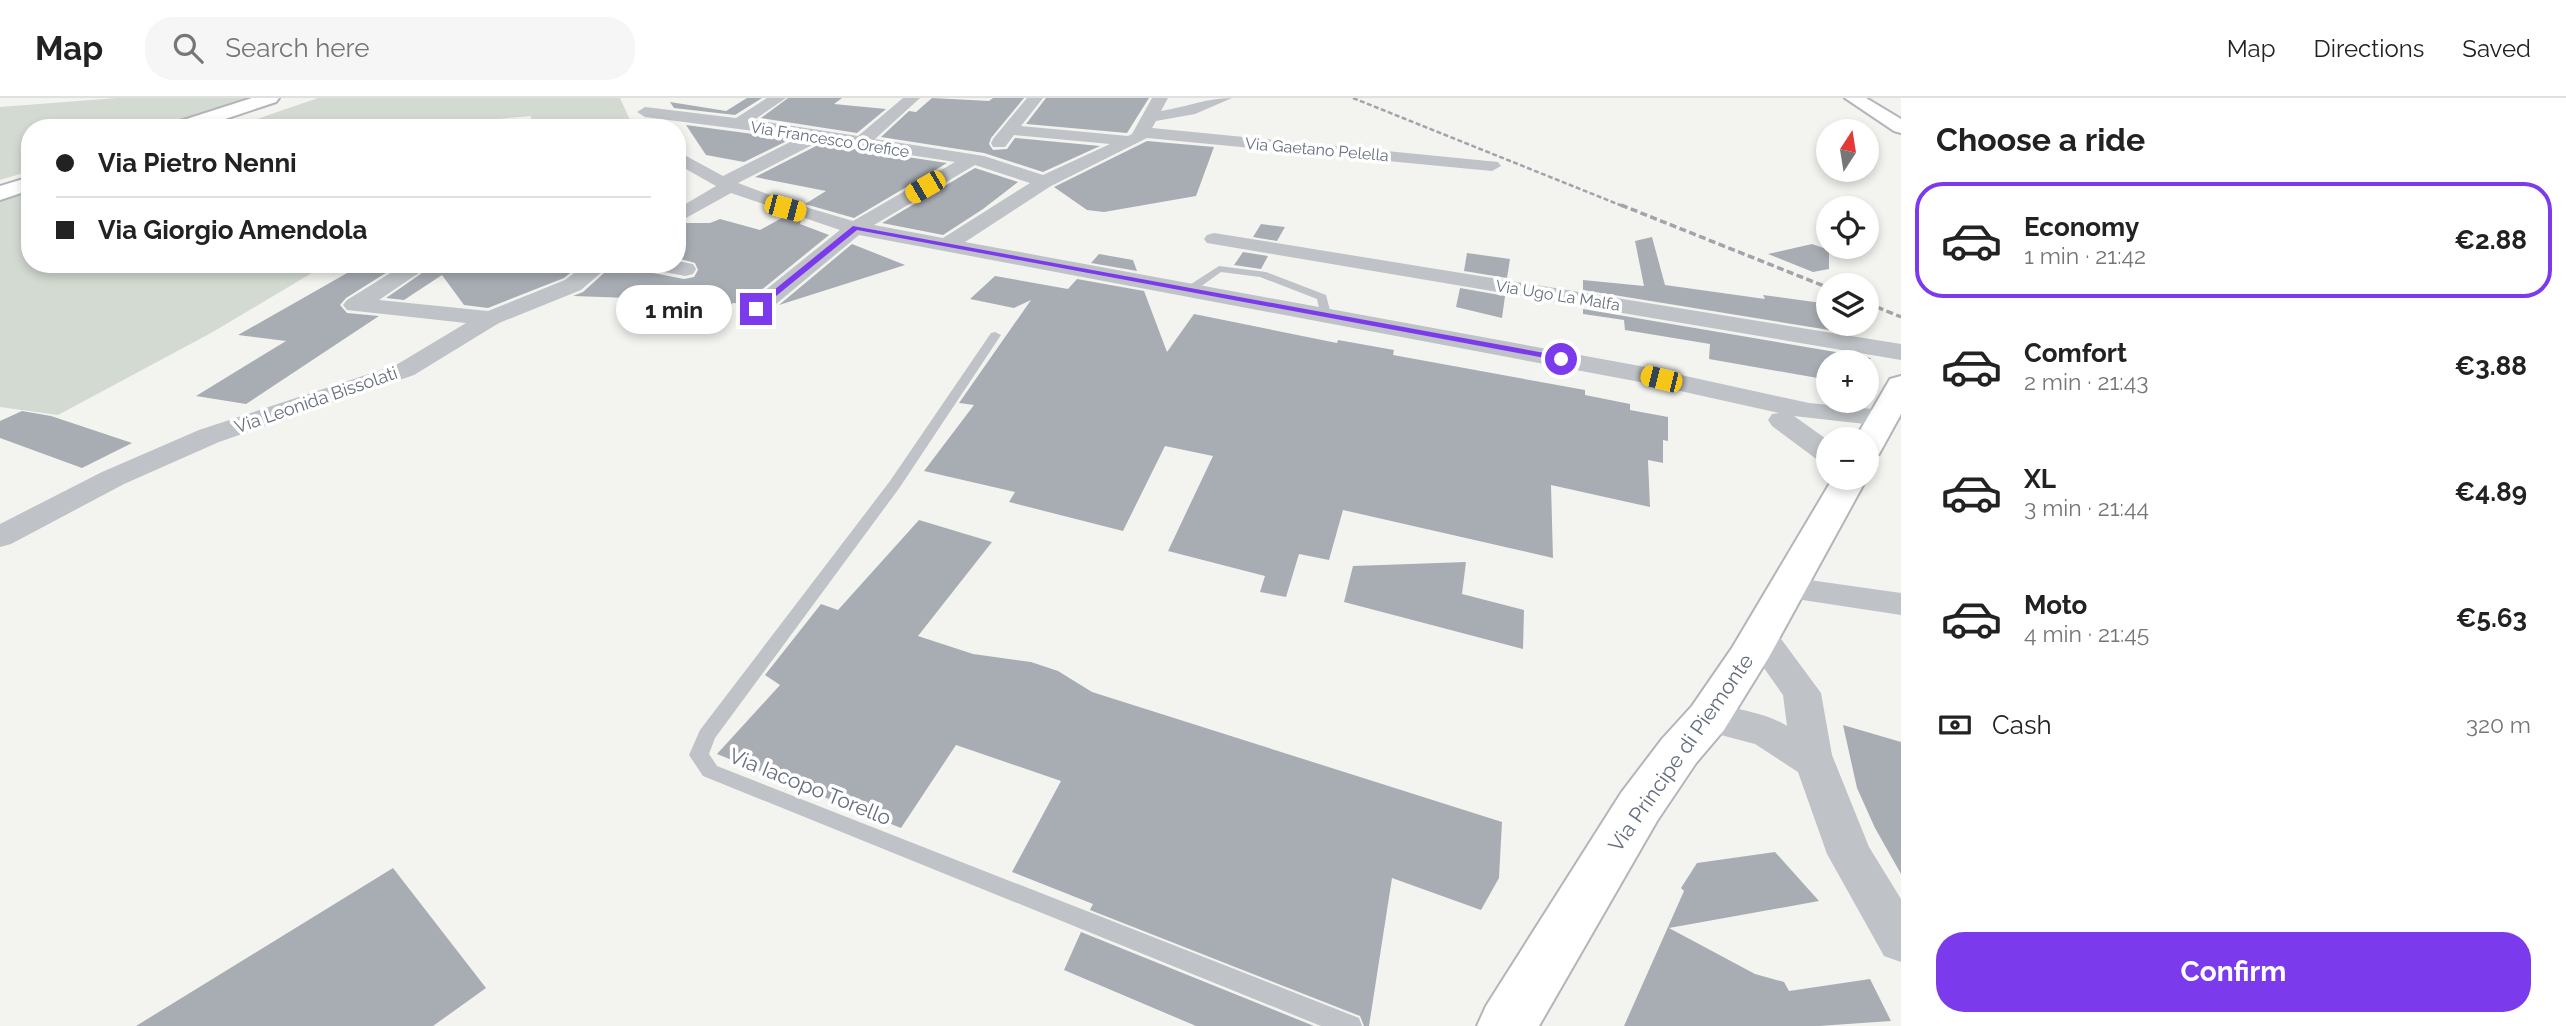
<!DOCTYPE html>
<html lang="en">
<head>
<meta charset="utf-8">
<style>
	:root { --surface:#fff; --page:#f6f6f6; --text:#222; --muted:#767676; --line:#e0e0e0; --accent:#7c3aed }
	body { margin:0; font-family:Raleway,sans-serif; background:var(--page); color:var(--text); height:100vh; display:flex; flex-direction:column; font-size:26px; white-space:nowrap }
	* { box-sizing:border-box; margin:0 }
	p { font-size:23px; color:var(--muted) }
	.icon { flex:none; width:38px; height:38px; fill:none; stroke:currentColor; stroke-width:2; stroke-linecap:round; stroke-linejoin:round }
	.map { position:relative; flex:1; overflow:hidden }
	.details { display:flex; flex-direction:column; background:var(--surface); width:665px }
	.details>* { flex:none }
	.hud { position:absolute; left:21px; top:21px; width:665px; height:154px; border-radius:28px; box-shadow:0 4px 10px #0003; display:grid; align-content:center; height:154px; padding:0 35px; background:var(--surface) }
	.needle { width:46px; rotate:12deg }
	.fabs { position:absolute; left:1816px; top:21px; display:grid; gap:14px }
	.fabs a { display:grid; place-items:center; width:63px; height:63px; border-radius:50%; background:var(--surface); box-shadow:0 4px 10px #0003; font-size:35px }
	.end { position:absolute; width:32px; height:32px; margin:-16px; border:9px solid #7c3aed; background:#fff; box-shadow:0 0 0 4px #fff }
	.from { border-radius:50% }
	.bubble { position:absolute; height:49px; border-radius:24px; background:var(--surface); box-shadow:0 4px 10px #0003; font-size:23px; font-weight:700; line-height:49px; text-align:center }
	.car { position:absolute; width:21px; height:42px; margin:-21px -10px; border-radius:9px; box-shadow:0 0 5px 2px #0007; background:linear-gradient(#f5c518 24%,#345 0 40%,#f5c518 0 76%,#345 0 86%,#f5c518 0) }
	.hud b { display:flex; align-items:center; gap:24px; height:66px; font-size:26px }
	.hud b+b { border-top:2px solid var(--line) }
	.hud i { width:18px; height:18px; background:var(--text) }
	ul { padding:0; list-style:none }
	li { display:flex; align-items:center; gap:21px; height:116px; margin:0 14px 10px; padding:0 21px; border:4px solid transparent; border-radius:28px }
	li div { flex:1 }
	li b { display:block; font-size:26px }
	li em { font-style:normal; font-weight:700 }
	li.active { border-color:var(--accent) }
	li>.icon { width:63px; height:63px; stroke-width:1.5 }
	h2 { padding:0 35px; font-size:32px; line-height:84px }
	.pay { display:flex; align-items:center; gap:18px; height:77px; padding:0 35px; font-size:26px }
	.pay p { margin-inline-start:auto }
	.cta { display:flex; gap:14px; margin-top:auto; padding:14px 35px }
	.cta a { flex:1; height:80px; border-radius:28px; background:var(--accent); color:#fff; font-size:28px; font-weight:700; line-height:80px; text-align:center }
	header { display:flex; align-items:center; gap:42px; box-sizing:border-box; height:98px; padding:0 35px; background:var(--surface); border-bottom:2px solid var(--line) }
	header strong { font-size:33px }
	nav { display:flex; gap:38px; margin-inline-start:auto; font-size:24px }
	.search { width:490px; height:63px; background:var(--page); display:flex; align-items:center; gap:18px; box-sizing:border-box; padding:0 24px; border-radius:28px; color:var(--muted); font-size:26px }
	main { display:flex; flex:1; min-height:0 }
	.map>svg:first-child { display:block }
	.green { fill:#d3dad2 }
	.building { fill:#a8adb4 }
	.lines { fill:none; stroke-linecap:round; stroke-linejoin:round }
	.secondary-casing { stroke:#b2b5ba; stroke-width:4 }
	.trunk-casing { stroke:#b2b4b8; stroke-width:4 }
	.service { fill:#bfc2c6; fill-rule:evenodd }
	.minor { fill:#bfc2c6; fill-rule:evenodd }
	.secondary { fill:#fff; fill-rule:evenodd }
	.trunk { fill:#fff; fill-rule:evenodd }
	.rail-far1 { stroke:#a1a4aa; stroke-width:2.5; stroke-dasharray:5 2.5; stroke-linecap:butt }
	.rail { stroke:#a1a4aa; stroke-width:3.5; stroke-dasharray:7 3.5; stroke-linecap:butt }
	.route { fill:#7c3aed }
	.labels { text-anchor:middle; stroke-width:7; stroke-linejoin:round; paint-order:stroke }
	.far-street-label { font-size:16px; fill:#656e7f; stroke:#fff }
	.street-label { font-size:18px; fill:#656e7f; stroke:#fff }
	.near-street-label { font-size:21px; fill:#656e7f; stroke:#fff }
</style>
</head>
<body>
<header>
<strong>Map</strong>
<div class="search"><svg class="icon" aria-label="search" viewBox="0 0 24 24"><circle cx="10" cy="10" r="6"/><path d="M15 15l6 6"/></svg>Search here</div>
<nav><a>Map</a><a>Directions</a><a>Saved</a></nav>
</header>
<main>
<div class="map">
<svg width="1901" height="928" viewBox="0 0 1901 928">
	<rect width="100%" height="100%" fill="#f3f4f0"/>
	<path class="green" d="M117,0H249L163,30H30V73L0,82V9Z
		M318,0H620L630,22L618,24L531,27V18L464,24L460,30H217L239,23L248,24Z
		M30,92V166H327L211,235L58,317L0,309V99Z"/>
	<path class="building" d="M747,0H762L735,17L674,10L670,4L726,13Z
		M788,0H842L834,6L886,11L857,35L761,20Z
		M932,0L989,3L993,0H1024L991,40L989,46L993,52L1007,51L1015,40L1100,48L1043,74L984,55L881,39L909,13L916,14Z
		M1046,0H1149L1127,35L1026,26Z
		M686,27L791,41L744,64L706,57Z
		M1147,43L1214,49L1196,98L1104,114L1087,112L1054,89Z
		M820,46L947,65L854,120L805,106L826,93L755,79Z
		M975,70L1018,84L983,111L943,137L882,125Z
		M787,117L801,122L800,126L829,137L744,206L733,205L723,214L707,213L630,200L573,198L583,194L614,166H644L648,174L684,181L694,179L698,172L695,165L677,160V127L682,125H710L720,121L760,132Z
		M1261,126L1285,129L1277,143L1253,139Z
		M1652,139L1665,187L1765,201L1763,197L1829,206V232L1583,192V182L1644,188L1635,143Z
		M852,146L905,167L779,207Z
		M1812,146L1829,152V171L1813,174L1768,156Z
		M1243,154L1268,158L1261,171L1234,167Z
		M1467,155L1510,161L1507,180L1464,173Z
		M1099,156L1133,162L1137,173L1091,165Z
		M363,166H400L346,200L340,207L347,215L379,218L246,306L196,298L286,243L238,237Z
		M435,166H581L564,180L488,210L464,207L442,177L404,202L386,200Z
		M995,178L1068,191L1077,181L1144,193L1167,254L1194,216L1337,245L1338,242L1394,252L1393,257L1585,292V297L1630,306V312L1668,319V343L1663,342V365L1648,362L1650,409L1551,387L1553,460L1343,412L1329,462L1299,456L1286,499L1260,494L1265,478L1168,453L1213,358L1165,348L1123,433L1009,404L1015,394L924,373L974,307L959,305L1031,202L1014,210L970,201Z
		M1460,190L1505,198L1502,220L1456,209Z
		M1583,211L1871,260L1867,267V264H1829V282L1709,261L1710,246L1625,232L1624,222L1583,216Z
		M22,313L51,318L132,345L82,370L0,340V323Z
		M919,422L992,444L918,538L973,556L1031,564L1058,573L1092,594L1502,724L1499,780L1481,812L1392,780L1369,928H1364L1360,918L1090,812L1093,806L1012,774L1061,683L956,647L901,730L717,656L780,587L765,577L821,506L838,512Z
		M1466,464L1462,496L1524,512L1523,551L1344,504L1353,468Z
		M1843,627L1901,644V776L1875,730L1857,690Z
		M1775,754L1819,803L1669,830L1755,876L1784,884L1789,893L1870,881L1891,923L1819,928H1624L1684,793L1681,790L1697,765Z
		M393,770L486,890L433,928H136Z
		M1081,834L1314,928H1196L1064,872Z"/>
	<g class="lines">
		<defs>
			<path id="secondary" d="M1845,0H1866L1901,21V35L1894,33Z
				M1901,278V316L1879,356L1867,359V341H1855L1890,281Z
				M1833,380H1867L1769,559L1724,632L1696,665L1657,723L1539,928H1477L1486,908L1621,695L1662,641L1692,608L1732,550Z"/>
			<path id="trunk" d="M252,0H279L276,4L198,30H169L171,26Z
				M30,79V92L0,102V88Z"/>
		</defs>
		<use href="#secondary" class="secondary-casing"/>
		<use href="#trunk" class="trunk-casing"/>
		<path class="service" d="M1219,168L1266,174L1326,197L1331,216L1321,218L1317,201L1260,179L1221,174L1196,192H1188V188Z
			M995,234L1001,237L900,389L715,640L709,656L717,668L1359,920L1362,928H1321L703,678L689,657L700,632L890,383L991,235Z"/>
		<path class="minor" d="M767,0H786L754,22L858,38L903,0H920L875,41L984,58L1043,77L1110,46L1014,37L1005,49H993L991,45L993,41L1027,0H1043L1021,28L1128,38L1132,36L1152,0H1168L1161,13C1186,9 1207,0 1232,0L1195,16L1156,23L1152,30L1498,64L1501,68L1492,73L1147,40L1051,88L965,144L1640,268L1809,305L1883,312L1893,314L1897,320L1893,326L1883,328L1794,318L1829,343V366L1819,363L1772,328L1768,322L1772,316L1779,315L1640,284L859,137L764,216H748L744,211L748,206L840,132L731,95L677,125V111L716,88L677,66V53L723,78L800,39L645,19L637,14L645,9L736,20ZM820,43L955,64L853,123L792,105L738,85ZM975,67L1030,85L943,140L874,127Z
			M1214,135L1901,246V262L1207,145L1204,141L1207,137Z
			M677,163L693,166L696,171L693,176L685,178L649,171L646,166H677Z
			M405,166H432L379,202L488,213L565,182L586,166H611L581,192L499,225L414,277L219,344L124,386L11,446L0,449V426L102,374L199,332L396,267L466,225L347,212L343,207L347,202Z
			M1788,479L1901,495V517L1776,498L1771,490L1776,482Z
			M1760,527L1773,530L1821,595L1832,657L1869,749L1901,801V864L1884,858L1827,756L1798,674L1755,646L1694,630L1688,620L1694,610C1715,603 1768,615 1787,628L1783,597L1742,539L1747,530Z"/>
		<use href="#secondary" class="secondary"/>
		<use href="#trunk" class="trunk"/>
		<path class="rail-far1" d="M1353,0L1625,109"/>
		<path class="rail" d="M1621,107L1829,190
			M1867,205L1901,219"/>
	</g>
	<path class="route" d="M853,128L1561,258L1565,261L1561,263L857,132L759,212H753V209Z"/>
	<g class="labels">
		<g class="far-street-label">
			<text transform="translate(830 41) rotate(9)" y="6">Via Francesco Orefice</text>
			<text transform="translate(1317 51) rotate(5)" y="6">Via Gaetano Pelella</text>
			<text transform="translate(1558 197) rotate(9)" y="6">Via Ugo La Malfa</text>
		</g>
		<g class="street-label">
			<text transform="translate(316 302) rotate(-19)" y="6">Via Leonida Bissolati</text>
		</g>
		<g class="near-street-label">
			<text transform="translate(1681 655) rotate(-55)" y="7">Via Principe di Piemonte</text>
			<text transform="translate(810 689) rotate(22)" y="7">Via Iacopo Torello</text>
		</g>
	</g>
</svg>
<div class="fabs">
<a><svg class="needle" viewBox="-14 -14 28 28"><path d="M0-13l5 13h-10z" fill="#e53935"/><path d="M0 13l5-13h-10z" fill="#767676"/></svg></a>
<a><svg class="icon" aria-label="locate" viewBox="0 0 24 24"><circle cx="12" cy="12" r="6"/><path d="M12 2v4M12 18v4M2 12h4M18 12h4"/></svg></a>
<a><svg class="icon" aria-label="layers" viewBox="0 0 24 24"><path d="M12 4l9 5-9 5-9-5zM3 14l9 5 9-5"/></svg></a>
<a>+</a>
<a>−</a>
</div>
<i class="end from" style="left:1561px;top:261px"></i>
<i class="end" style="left:756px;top:211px"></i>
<div class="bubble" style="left:616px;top:187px;width:116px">1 min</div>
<i class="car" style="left:925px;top:89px;rotate:240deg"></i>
<i class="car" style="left:785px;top:110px;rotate:105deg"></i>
<i class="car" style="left:1661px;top:281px;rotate:284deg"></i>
<div class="hud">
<b><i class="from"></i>Via Pietro Nenni</b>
<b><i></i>Via Giorgio Amendola</b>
</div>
</div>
<section class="details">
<h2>Choose a ride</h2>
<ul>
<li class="active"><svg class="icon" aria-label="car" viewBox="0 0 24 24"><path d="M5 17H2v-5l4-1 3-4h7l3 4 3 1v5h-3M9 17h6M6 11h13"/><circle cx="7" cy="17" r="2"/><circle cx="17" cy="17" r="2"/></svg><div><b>Economy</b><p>1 min · 21:42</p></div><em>€2.88</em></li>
<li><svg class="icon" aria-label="car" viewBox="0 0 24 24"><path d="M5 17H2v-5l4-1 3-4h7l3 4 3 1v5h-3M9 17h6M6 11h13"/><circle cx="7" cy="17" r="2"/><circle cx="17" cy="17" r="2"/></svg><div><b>Comfort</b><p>2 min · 21:43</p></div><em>€3.88</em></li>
<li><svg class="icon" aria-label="car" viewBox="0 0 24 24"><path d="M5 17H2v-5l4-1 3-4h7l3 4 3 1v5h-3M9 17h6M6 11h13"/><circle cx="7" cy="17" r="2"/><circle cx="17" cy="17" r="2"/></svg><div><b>XL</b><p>3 min · 21:44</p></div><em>€4.89</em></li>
<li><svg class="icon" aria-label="car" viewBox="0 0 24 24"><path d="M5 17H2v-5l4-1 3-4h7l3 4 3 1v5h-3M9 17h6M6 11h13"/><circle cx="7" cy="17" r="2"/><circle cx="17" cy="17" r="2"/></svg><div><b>Moto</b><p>4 min · 21:45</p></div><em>€5.63</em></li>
</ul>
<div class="pay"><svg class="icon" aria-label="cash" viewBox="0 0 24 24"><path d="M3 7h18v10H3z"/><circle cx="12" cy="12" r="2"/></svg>Cash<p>320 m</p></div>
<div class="cta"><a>Confirm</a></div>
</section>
</main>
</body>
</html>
